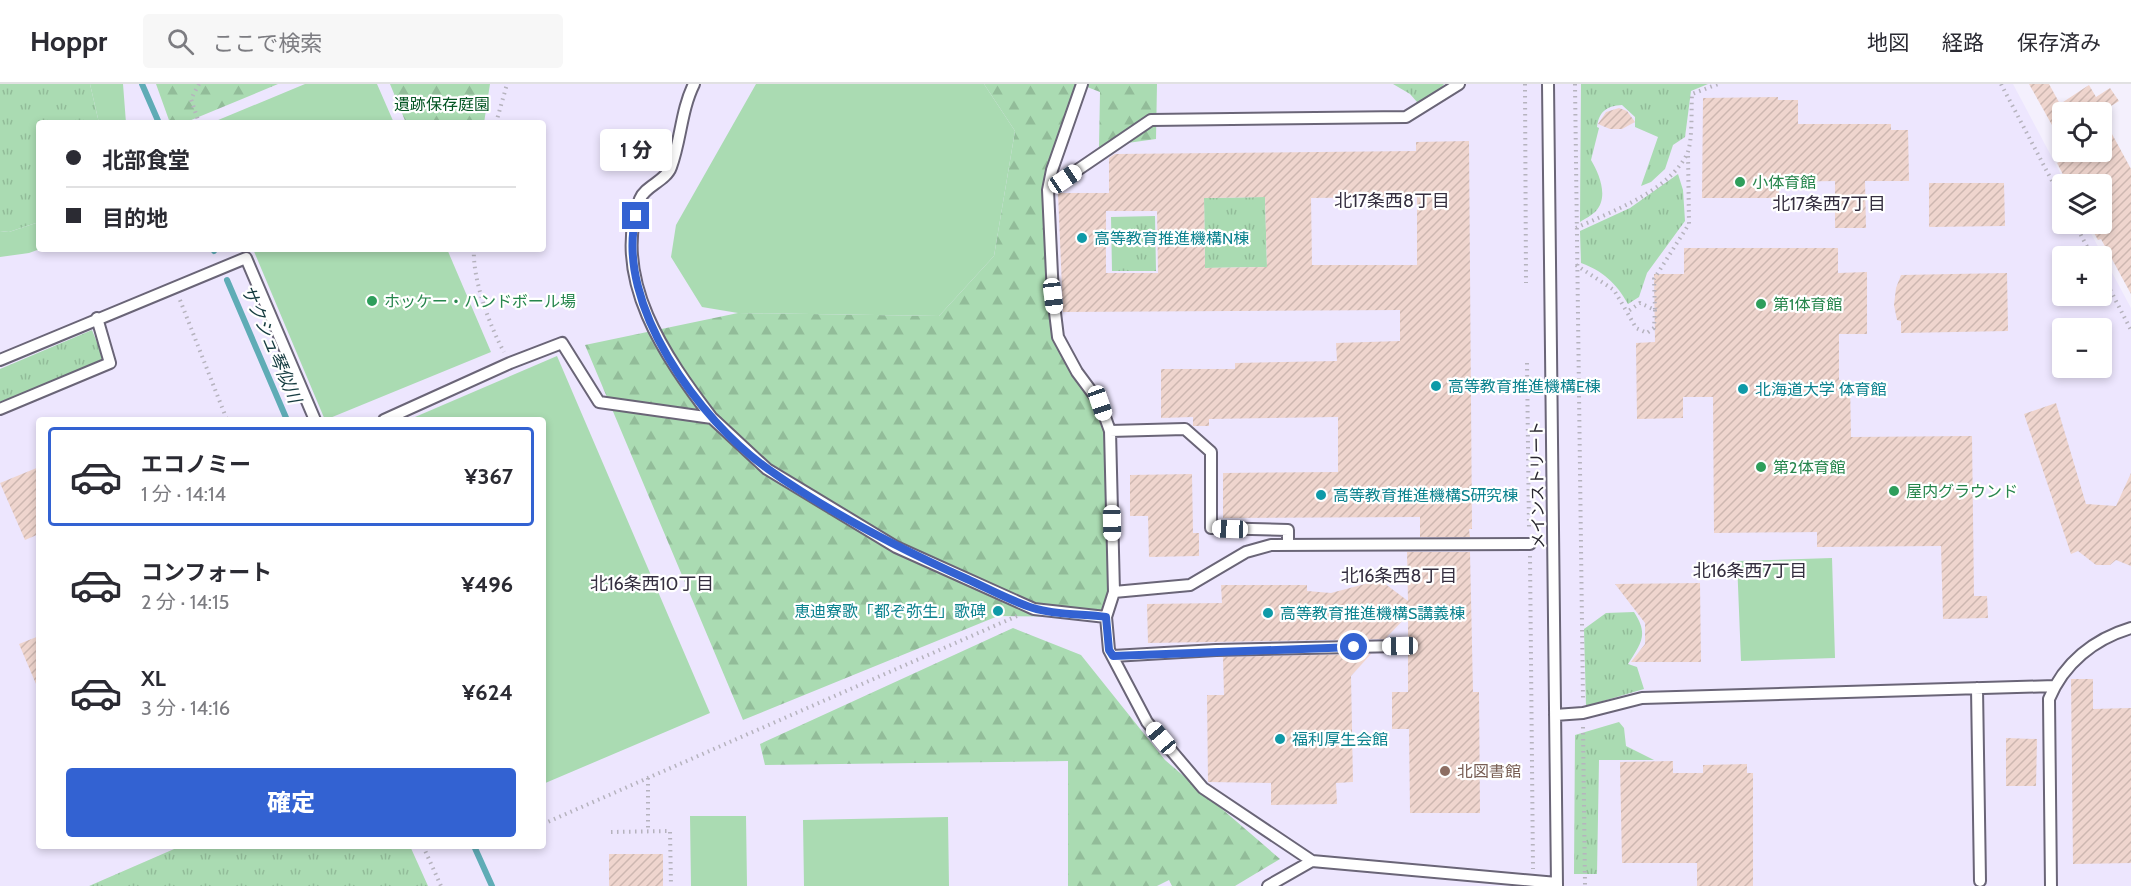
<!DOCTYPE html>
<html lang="ja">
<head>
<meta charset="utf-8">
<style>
	:root { --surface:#fff; --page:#f7f7f7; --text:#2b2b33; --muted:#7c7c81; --line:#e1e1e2; --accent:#3362d2 }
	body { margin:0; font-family:Cabin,"Noto Sans JP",sans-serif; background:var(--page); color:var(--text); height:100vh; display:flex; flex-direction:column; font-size:22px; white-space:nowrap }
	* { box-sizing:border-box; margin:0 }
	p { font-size:20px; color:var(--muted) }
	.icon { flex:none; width:33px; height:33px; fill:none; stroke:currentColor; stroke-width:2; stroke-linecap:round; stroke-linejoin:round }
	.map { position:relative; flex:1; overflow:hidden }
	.details { position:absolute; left:36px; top:333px; width:510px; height:432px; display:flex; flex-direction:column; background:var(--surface); border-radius:6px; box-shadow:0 3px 9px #0003 }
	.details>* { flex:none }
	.hud { position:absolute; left:36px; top:36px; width:510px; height:132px; border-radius:6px; box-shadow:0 3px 9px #0003; display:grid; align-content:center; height:132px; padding:0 30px; background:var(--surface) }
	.buttons { position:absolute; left:2052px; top:18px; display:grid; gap:12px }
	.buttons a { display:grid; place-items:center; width:60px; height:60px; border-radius:6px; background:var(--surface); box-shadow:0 3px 9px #0003; font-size:30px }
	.end { position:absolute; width:27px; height:27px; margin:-14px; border:8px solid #3362d2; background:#fff; box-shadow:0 0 0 3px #fff }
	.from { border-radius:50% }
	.bubble { position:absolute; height:42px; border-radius:6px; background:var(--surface); box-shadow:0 3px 9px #0003; font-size:20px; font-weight:800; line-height:42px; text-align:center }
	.car { position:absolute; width:18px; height:36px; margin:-18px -9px; border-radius:8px; box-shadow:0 0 4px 2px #0007; background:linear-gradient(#fff 24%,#345 0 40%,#fff 0 76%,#345 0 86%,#fff 0) }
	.hud b { display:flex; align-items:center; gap:21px; height:57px; font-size:22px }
	.hud b+b { border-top:2px solid var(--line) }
	.hud i { width:15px; height:15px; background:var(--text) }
	ul { padding:10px 0 0; list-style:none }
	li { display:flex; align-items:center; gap:18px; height:99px; margin:0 12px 9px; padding:0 18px; border:3px solid transparent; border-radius:6px }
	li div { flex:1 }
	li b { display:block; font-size:22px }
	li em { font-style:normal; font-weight:800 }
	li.on { border-color:var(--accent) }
	li>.icon { width:54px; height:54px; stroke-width:1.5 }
	.primary-button { display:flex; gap:12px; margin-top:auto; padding:12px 30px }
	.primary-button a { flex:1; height:69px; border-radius:6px; background:var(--accent); color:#fff; font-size:24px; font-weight:800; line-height:69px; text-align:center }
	header { display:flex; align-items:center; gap:36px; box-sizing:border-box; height:84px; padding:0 30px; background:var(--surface); border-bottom:2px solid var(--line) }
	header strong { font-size:28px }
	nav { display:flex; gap:33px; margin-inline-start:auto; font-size:21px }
	.search { width:420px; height:54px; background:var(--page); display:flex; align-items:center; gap:15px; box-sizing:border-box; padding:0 21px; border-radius:6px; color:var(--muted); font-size:22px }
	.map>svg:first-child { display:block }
	.built { fill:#ede6fe; fill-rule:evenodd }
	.grass { fill:url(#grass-tufts) }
	.forest { fill:url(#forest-firs) }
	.garden { fill:#aadbb2 }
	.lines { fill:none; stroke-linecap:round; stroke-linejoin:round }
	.stream { stroke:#5facb6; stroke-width:6 }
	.building { fill:url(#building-hatch); fill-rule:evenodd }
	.lane-casing { stroke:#6a6577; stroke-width:14 }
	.path { stroke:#b6b3be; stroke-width:4; stroke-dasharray:1.5 4.5; stroke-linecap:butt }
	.lane { stroke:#fff; stroke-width:10 }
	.route { stroke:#3362d2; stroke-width:8 }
	.leisure-dot { fill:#2e9e5b; stroke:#fff; stroke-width:2 }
	.culture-dot { fill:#0f9aa8; stroke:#fff; stroke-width:2 }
	.education-dot { fill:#8d6e63; stroke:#fff; stroke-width:2 }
	.labels { text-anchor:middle; stroke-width:4.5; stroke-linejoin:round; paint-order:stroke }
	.park-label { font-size:16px; fill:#055624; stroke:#fff }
	.leisure-label { font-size:16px; fill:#27864d; stroke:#fff; text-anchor:start }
	.culture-label { font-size:16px; fill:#0d838f; stroke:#fff; text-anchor:start }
	.street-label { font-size:16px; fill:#28262e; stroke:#fff }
	.education-label { font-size:16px; fill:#785e54; stroke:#fff; text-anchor:start }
	.neighbourhood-label { font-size:18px; fill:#352f40; stroke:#fff }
	.water-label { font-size:18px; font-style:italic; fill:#163c41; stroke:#fff }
</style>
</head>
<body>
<header>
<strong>Hoppr</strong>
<div class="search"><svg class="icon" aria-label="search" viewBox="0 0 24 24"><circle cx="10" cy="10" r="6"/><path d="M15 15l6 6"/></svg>ここで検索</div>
<nav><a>地図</a><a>経路</a><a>保存済み</a></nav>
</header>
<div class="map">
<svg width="2131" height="802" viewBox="0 0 2131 802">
	<defs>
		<pattern id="grass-tufts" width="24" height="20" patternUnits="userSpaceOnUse" patternTransform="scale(1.5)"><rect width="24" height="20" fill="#aadbb2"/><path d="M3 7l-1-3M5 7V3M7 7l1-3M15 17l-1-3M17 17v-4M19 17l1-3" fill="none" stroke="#92bc99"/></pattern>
		<pattern id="forest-firs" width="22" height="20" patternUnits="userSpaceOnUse" patternTransform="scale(1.5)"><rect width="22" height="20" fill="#aadbb2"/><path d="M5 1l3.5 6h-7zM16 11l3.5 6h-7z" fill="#92bc99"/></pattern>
		<pattern id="building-hatch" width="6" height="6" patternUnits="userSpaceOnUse" patternTransform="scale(1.5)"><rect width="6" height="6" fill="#efd5ce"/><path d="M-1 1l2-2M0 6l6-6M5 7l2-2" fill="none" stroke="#cdb7b1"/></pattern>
	</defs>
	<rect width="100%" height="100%" fill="#f4f0fd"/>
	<path class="built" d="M0,0H2013L2066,100H2062V140H2086L2131,224V802H0ZM39,39H543V165H39ZM2062,172H2102V212H2062ZM2062,244H2102V284H2062ZM39,336H543V762H39Z"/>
	<path class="grass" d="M0,0H90L99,39H39V138L9,148L0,147Z
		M1393,0H1444L1424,26L1410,10Z
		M1581,0H1708L1691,7L1685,53L1673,61L1665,85L1651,98L1641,102L1658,53L1635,43V33L1622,21C1607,22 1599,27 1597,43L1599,44L1591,76C1599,89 1609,113 1596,127C1592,131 1585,135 1580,138Z
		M1678,90L1683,106L1685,137L1647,189L1639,213L1628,220C1616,199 1603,187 1581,179L1580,147L1630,124Z
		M1265,113L1267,183L1205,184L1204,114Z
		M1155,132L1156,187H1112L1111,133Z
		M92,246L104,276L0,318V285Z
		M1634,528C1649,551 1641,559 1628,580L1637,583L1644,605L1586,622L1584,545L1606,529Z
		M1619,638L1624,644L1626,662L1654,676H1599L1597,790H1574L1575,651Z
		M181,762H410L428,802H89Z"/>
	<path class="forest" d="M156,0H278L184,39H170Z
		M390,0H490L484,39H406Z
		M984,0H1157L1156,55L1099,63L1100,8L1082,1L1052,86L1058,253L1110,347L1114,508L1106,533L998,532L743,636L585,261L738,229L939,232L994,172L1015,47Z
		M1013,544L1081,571L1165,676L1280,775L1235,802H1172L1169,796L1157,802H1068V677L765,681L760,660Z"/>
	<path class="garden" d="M90,0H123L126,39H99Z
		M305,0H377L394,39H211Z
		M756,0H984L1015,47L994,172L939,232L738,229L702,223L671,173L676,141Z
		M39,138L40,165L29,169L0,173V147L9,148Z
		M253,165H447L491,268L325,336Z
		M557,272L710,629L543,700V336H408Z
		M1832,474L1835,574L1741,577L1737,477Z
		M690,732H746L747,802H691Z
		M948,733L949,802H804L803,736Z"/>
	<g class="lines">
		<path class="stream" d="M142,0L159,39
			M213,165L214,167
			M227,196L287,336
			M474,762L492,802"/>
	</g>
	<path class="building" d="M2029,0H2049L2060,20L2089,1L2096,13L2110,4L2119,17L2105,26L2107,28H2062V59Z
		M1778,13V16H1798V40H1891V46H1908L1909,97H1865L1866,144H1835V97L1779,98V114H1702L1703,14Z
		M1619,24L1627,27L1635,38L1622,45H1610L1598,40L1606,28Z
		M2112,50L2131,85V210L2101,155L2098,156L2089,140H2102V100H2068L2057,79L2079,68H2102V56Z
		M1469,57L1472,445H1469L1470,453H1420V433L1223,434V389L1338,388V333L1209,335V342H1193V333L1161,334V285H1235V279L1337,277L1336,259L1400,257V226L1063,228L1058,109H1109V74L1115,70L1416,67V58ZM1265,113L1267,183L1205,184L1204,114ZM1417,113V181H1312L1311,114ZM1106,127H1157L1158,189H1106Z
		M1929,99H2004L2005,142L1929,143Z
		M1684,164H1838V189L1867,188V250H1839V296H1850L1851,353L1972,352L1974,512H1987L1988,534L1943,535L1941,462L1817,463V448L1714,449L1713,313H1683V334L1637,335L1636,259L1655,258L1654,190H1684Z
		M2007,189L2008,247L1901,249V237L1897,236L1894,221L1896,204L1901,191Z
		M2056,319L2086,420L2116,422L2131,389V482L2116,476L2110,481H2096L2078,467L2071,470L2024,330Z
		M39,383V450L25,456L0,399Z
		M1192,390L1193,449H1199V472L1149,473L1148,432H1130V391Z
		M1407,468H1470L1473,608H1479L1480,729H1410L1409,645H1392V608H1408V531L1385,555L1148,559L1147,520L1222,519L1221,501H1307V507L1331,509L1380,496L1408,517Z
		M1700,499L1701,578H1631L1645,560V539L1615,500Z
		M39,552V607L19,560Z
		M1371,570L1351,592L1353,698L1336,699L1337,720L1271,721V699L1208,698L1207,611H1224L1223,573Z
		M2071,595H2093V625L2131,624V779L2073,780Z
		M2006,654L2037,655L2036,702H2006Z
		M1673,677V689H1703V681L1747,680V689H1753V802H1697V779H1622L1620,678Z
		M609,770H663V802H609Z"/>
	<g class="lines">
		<defs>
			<path id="lane" d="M694,0C681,26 681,56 671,83C666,97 645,102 640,115C610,194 666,274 712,334
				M1082,0L1052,86L1048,106L1053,212L1058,253L1077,288L1100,319L1110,347L1114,508L1106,533
				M1548,0L1557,802
				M1048,106L1151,36L1406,33L1459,0
				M0,276L246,174L315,336
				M0,325L110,279L97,234
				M384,336L510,279L562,259L599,318L712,334L767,385L896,463L1034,525L1106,533L1109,566L1147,638L1203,704L1312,777
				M1110,347L1185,345L1211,368V444L1288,446V460
				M1114,508L1190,501L1246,468L1271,461L1530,460
				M1113,572L1216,566L1400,562
				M1977,604L1980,797
				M1555,631L1583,629L1642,614L2055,602
				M1268,802L1312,777L1557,799
				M2051,802L2049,615C2064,579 2094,555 2131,544"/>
		</defs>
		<use href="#lane" class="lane-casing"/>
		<path class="path" d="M199,0L191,15L199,39
			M1525,0L1526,199
			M1575,0L1583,617
			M2001,0L2062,116
			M496,39L507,0
			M2075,140L2092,172
			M1576,144C1612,127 1668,108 1687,70C1693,57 1691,25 1692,10L1718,0
			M474,165C472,194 490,243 504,268
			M1576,181L1614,206L1627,228
			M2102,190L2131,246
			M180,216L227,336
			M1655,226L1654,244L1647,249L1636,244L1627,228L1640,219L1655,226L1654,195L1689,140L1688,68
			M1527,279L1529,446
			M1530,472L1533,785
			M1583,643L1585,802
			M648,694V748
			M543,740L1017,532
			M611,748L670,747L671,802
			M423,762L441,802"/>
		<use href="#lane" class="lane"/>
	</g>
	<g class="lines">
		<path class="route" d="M636,132C614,220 700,337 768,385C830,429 898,464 967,495C989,505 1011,517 1033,524C1055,531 1083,530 1106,533L1109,566L1113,572L1354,563"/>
	</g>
	<g class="leisure-dot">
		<circle cx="1740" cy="98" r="6"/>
		<circle cx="372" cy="217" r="6"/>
		<circle cx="1761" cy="220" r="6"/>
		<circle cx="1761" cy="383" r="6"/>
		<circle cx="1894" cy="407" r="6"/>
	</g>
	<g class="culture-dot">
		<circle cx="1082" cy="154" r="6"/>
		<circle cx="1436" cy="302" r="6"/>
		<circle cx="1743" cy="305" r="6"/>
		<circle cx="1321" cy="411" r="6"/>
		<circle cx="998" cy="527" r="6"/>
		<circle cx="1268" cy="529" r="6"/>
		<circle cx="1280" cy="655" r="6"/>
	</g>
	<circle class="education-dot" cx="1445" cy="687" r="6"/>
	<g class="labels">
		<g class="park-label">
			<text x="442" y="26">遺跡保存庭園</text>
		</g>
		<g class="leisure-label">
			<text x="1752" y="104">小体育館</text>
			<text x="384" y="223">ホッケー・ハンドボール場</text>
			<text x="1773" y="226">第1体育館</text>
			<text x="1773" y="389">第2体育館</text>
			<text x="1906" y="413">屋内グラウンド</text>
		</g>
		<g class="culture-label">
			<text x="1094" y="160">高等教育推進機構N棟</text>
			<text x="1448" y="308">高等教育推進機構E棟</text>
			<text x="1755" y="311">北海道大学 体育館</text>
			<text x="1333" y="417">高等教育推進機構S研究棟</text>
			<text x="986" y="533" text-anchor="end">恵迪寮歌「都ぞ弥生」歌碑</text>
			<text x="1280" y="535">高等教育推進機構S講義棟</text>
			<text x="1292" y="661">福利厚生会館</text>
		</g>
		<g class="street-label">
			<text transform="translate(1537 401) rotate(-91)" y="6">メインストリート</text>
		</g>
		<g class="education-label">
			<text x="1457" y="693">北図書館</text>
		</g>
		<g class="neighbourhood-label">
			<text x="1392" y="123">北17条西8丁目</text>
			<text x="1829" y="126">北17条西7丁目</text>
			<text x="1750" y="493">北16条西7丁目</text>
			<text x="1399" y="498">北16条西8丁目</text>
			<text x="652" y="506">北16条西10丁目</text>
		</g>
		<g class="water-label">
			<text transform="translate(271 260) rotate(67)" y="6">サクシュ琴似川</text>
		</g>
	</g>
</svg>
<div class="buttons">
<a><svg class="icon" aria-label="locate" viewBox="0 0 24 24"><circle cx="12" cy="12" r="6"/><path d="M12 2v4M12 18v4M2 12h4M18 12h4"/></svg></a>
<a><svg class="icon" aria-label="layers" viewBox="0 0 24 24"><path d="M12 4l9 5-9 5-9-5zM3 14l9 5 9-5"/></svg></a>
<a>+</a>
<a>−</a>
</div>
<i class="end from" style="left:1354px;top:563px"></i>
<i class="end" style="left:636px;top:132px"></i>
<div class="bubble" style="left:600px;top:45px;width:72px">1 分</div>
<i class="car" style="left:1065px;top:95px;rotate:56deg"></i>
<i class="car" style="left:1053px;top:212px;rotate:173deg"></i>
<i class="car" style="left:1100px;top:319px;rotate:161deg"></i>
<i class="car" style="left:1112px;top:439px;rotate:179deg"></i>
<i class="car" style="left:1230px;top:445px;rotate:272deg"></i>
<i class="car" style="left:1400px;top:562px;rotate:269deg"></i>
<i class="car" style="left:1161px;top:654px;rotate:320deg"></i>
<div class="hud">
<b><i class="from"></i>北部食堂</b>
<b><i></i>目的地</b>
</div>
<section class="details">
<ul>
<li class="on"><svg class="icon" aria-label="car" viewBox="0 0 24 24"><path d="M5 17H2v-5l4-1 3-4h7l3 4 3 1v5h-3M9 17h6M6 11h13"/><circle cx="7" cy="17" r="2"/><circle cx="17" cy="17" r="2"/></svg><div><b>エコノミー</b><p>1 分 · 14:14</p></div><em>¥367</em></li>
<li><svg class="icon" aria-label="car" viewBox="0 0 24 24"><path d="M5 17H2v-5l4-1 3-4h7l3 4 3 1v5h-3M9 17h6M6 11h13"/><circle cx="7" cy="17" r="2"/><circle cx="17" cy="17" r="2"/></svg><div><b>コンフォート</b><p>2 分 · 14:15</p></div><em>¥496</em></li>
<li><svg class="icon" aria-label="car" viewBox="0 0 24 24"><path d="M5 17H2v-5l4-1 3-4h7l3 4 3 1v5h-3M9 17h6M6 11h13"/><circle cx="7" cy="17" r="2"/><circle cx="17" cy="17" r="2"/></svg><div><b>XL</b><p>3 分 · 14:16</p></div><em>¥624</em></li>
</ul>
<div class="primary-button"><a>確定</a></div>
</section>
</div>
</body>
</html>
